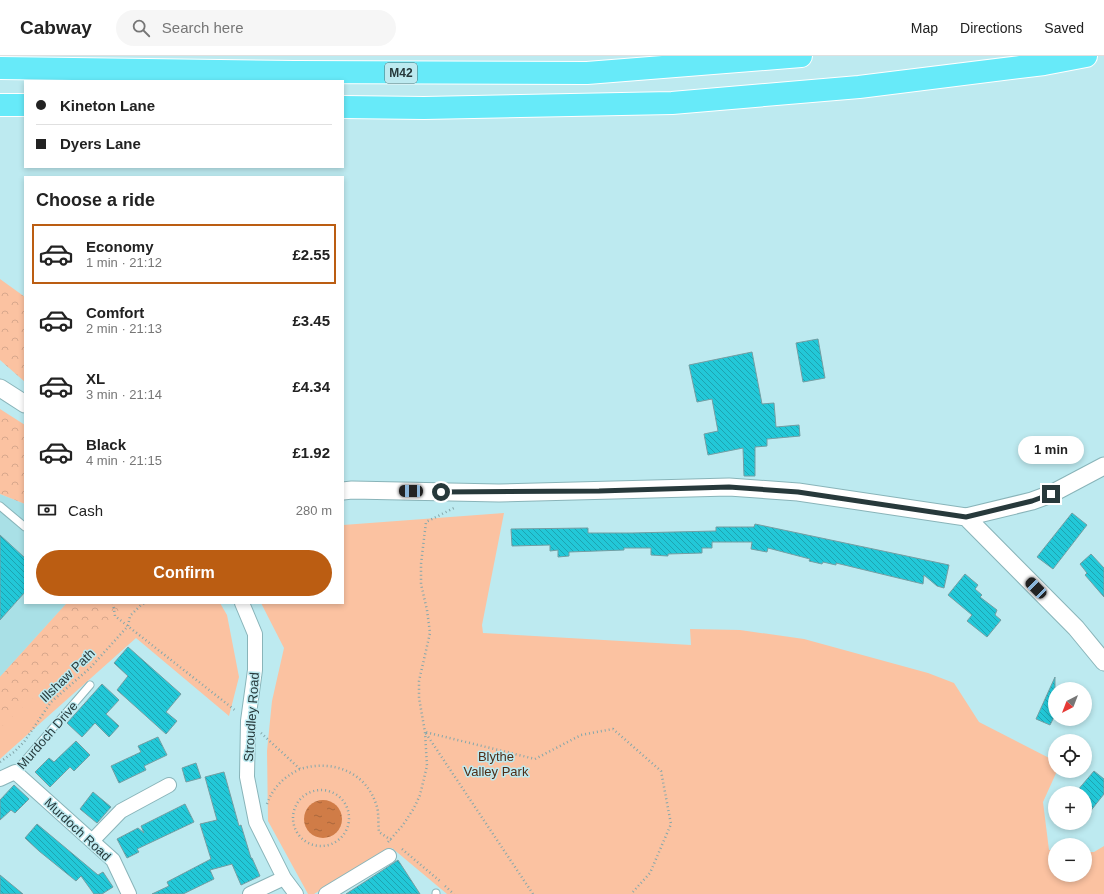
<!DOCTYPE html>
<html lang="en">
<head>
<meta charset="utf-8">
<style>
	:root { --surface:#fff; --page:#f6f6f6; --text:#222; --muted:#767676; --line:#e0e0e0; --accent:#bb5d12 }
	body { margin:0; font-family:Arial,sans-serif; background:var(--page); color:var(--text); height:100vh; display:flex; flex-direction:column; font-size:15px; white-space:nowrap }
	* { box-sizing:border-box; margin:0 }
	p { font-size:13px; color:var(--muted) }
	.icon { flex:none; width:22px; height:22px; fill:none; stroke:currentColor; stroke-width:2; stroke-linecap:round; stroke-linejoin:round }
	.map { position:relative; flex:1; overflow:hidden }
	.panel { position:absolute; left:24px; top:120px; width:320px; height:428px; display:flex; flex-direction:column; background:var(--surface); border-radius:0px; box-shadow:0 2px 6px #0003 }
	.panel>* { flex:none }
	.guide { position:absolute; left:24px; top:24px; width:320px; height:88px; border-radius:0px; box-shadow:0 2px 6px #0003; display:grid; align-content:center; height:88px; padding:0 12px; background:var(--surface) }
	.needle { width:26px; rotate:222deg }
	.tools { position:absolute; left:1048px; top:626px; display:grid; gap:8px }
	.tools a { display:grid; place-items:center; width:44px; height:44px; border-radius:50%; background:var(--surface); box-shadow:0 2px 6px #0003; font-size:20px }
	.end { position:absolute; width:18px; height:18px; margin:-9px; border:5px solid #27393b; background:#fff; box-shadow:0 0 0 2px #fff }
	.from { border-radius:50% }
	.bubble { position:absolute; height:28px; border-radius:14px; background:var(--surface); box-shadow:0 2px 6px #0003; font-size:13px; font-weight:600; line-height:28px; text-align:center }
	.car { position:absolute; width:12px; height:24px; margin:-12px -6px; border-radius:5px; box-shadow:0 0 3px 1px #0007; background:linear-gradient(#222 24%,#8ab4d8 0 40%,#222 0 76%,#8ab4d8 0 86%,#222 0) }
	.guide b { display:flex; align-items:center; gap:14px; height:38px; font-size:15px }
	.guide b+b { border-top:1px solid var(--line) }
	.guide i { width:10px; height:10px; background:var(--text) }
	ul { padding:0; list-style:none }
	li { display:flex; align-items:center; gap:12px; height:60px; margin:0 8px 6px; padding:0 4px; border:2px solid transparent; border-radius:0px }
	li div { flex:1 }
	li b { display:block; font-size:15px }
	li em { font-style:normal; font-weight:600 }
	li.active { border-color:var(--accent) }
	li>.icon { width:36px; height:36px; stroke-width:1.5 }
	h2 { padding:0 12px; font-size:18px; line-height:48px }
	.pay { display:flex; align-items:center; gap:10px; height:44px; padding:0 12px; font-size:15px }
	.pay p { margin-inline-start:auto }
	.primary-button { display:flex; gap:8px; margin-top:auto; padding:8px 12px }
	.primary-button a { flex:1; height:46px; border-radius:24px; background:var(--accent); color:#fff; font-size:16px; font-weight:600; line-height:46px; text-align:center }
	header { display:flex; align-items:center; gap:24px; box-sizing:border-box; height:56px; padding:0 20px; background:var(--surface); border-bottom:1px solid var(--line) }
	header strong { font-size:19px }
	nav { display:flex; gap:22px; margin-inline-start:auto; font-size:14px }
	.search { width:280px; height:36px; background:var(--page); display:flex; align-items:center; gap:10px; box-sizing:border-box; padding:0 14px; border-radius:22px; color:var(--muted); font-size:15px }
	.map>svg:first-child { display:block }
	.built { fill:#a9e0e6 }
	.green { fill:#fbc2a1 }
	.forest { fill:url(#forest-crowns) }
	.water { fill:url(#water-ripples) }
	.building { fill:url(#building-back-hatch); stroke:#739ea3 }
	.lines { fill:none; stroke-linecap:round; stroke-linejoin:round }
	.service-casing { stroke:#89b4b9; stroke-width:9 }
	.minor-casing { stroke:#89b4b9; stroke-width:16 }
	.tertiary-casing { stroke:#89b4b9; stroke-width:19 }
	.motorway-casing { stroke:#fff; stroke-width:24 }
	.path { stroke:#84a7ab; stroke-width:2.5; stroke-dasharray:1 3; stroke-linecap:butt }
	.service { stroke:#fff; stroke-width:7 }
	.minor { stroke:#fff; stroke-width:14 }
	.tertiary { stroke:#fff; stroke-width:17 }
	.motorway { stroke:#67eaf9; stroke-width:22 }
	.route { stroke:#27393b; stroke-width:5 }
	.labels { text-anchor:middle; stroke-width:3; stroke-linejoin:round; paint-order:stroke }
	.shield { fill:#bdeaf0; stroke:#546e71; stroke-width:1 }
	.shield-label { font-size:12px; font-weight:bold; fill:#27393b }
	.street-label { font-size:13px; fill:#27393b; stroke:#bdeaf0 }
	.park-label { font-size:13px; fill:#512e17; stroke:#bdeaf0 }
</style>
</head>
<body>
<header>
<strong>Cabway</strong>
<div class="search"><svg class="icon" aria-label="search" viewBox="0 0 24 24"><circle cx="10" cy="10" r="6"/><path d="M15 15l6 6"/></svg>Search here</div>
<nav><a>Map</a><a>Directions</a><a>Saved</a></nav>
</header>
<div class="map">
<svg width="1104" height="838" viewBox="0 0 1104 838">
	<defs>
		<pattern id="forest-crowns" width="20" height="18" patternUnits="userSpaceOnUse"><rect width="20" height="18" fill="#fbc2a1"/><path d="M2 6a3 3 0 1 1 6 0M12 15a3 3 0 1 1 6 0" fill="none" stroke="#d7a78c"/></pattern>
		<pattern id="water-ripples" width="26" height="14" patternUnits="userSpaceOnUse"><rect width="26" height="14" fill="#d07c47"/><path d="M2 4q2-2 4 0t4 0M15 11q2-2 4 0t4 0" fill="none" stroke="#a9673c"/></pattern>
		<pattern id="building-back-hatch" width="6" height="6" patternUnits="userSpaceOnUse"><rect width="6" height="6" fill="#22c8d8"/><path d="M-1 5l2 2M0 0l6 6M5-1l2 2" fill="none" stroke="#1ea3b0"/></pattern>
	</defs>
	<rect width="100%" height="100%" fill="#bdeaf0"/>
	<path class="built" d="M0,438L25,448V547H67L0,621Z"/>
	<path class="green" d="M504,457L482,569L483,577L691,589L690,573L740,574L804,583L928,617L954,627L979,666L1055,705V715H1057L1043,746L1049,794H1055V819H1085V796H1094L1104,790V838H447L392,792L314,838H308L268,765L267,695L272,645L284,592L261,547H343V469Z
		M67,547H220L227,559L239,621L229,660L136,582L0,703V621Z"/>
	<path class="forest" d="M0,223L25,241V326L0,304Z
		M0,353L25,369V448L0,438Z
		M67,547H136L0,672V621Z"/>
	<path class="water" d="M304 763a19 19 0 1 1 38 0a19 19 0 1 1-38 0Z"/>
	<path class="building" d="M818,283L825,322L803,326L796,287Z
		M752,296L762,348L774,347L776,371L799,369L800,380L767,383V390L755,391V420H744L743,392L708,399L704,378L718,375L712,343L697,346L689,309Z
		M1072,457L1087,469L1053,513L1037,501Z
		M755,468L949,509L944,532L937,530L924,519L923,528L836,507V509L823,506L822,508L809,505L810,503L768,492L767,496L751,493L752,486H712V492H702V497L668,498V500L651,499V492H624V494L569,496V500L558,501V494L550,495V489L512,490L511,473L588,472V477H632L716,475V471H754Z
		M0,479L25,502V536L0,564Z
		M1091,498L1104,512V541L1085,519L1087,517L1080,508Z
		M965,518L978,529L975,533L982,539L980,541L997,554L995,559L1001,564L987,581L967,565L972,559L948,539Z
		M128,591L181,638L166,656L177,665L166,678L117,634L128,620L114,607Z
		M1055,621V659L1050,669L1036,663Z
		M102,628L119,644L106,658L119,670L109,681L95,667L82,681L67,667Z
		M158,681L167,699L144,710L146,714L119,727L111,710L141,696L138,690Z
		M76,685L90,699L74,715L70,711L50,731L35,716L49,702L54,706Z
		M196,707L201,722L186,726L182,712Z
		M1094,715L1104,723V738L1085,762V737L1077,735Z
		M224,716L239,770L241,769L251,802H252L260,820L241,829L232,808L210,814L214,823L183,838H152L169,830L167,826L211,803L200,768L217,764L205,721Z
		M14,729L29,743L15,757L11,754L0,764V744Z
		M93,736L111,751L97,767L80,753Z
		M185,748L194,766L137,793L139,796L127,802L117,783L138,772L144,777L141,770Z
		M37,768L98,819L103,816L113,831L102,838H94L81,820L76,825L39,795L25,782Z
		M398,804L420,838H346L383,814Z
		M0,819L23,838H0Z"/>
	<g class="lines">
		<defs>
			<path id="service" d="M0,450L25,471
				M15,716L90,629
				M436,837V838"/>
			<path id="minor" d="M242,547L255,578V614L248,665L247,721L256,766L284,822L296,838
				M0,723L15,716L113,804L129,838
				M92,785L121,755L169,729
				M250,838L284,822
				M326,838L389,800"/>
			<path id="tertiary" d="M0,332L25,348
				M343,435L352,434L499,437L729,431L798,436L966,461L1076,572L1104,606
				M966,461L1032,445L1051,438L1104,410"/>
			<path id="motorway" d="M0,12L294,16L587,17L801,0
				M0,49H25
				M343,51L424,52L672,47L859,31L1044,8L1086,0"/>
		</defs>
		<use href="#service" class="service-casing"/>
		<use href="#minor" class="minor-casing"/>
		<use href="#tertiary" class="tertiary-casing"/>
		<use href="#motorway" class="motorway-casing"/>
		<path class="path" d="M113,547L115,560L236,655
			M261,677L300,713C333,703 367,716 377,751C379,759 378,768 379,776L391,784
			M0,706L14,696L24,686L51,646L90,612L128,570L130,560L141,549L145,547
			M293 762a28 28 0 1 1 56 0a28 28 0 1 1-56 0Z
			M267,748C273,731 284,721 300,713
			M388,786L403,769L414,752L420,739L427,710L425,676L419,642V625L430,577L427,554L421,528V508L426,466L454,452
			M402,793L441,826
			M445,830L454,838
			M533,838L425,676L535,703L581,679L613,673L661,715L671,768L650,817L631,838"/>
		<use href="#service" class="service"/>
		<use href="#minor" class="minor"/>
		<use href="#tertiary" class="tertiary"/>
		<use href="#motorway" class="motorway"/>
	</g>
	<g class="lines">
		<path class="route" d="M441,436L599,435L729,431L798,436L966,461L1032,445L1051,438"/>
	</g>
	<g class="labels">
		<rect class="shield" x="385" y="7" width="32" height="20" rx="3"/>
		<g class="shield-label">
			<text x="401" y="21">M42</text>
		</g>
		<g class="street-label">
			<text transform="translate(67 619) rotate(-44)" y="5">Illshaw Path</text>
			<text transform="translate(251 661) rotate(-86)" y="5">Stroudley Road</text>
			<text transform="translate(47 679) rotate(-49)" y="5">Murdoch Drive</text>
			<text transform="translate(78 773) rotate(43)" y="5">Murdoch Road</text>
		</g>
		<g class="park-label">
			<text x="496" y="705">Blythe<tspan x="496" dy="15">Valley Park</tspan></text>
		</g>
	</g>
</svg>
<div class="tools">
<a><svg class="needle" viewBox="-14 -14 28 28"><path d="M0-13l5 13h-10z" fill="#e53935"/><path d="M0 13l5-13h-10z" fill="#767676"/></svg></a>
<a><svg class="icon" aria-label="locate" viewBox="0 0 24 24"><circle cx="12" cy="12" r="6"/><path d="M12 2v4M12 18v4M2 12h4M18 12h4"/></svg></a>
<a>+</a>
<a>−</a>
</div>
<i class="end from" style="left:441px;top:436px"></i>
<i class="end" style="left:1051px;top:438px"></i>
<div class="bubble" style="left:1018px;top:380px;width:66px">1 min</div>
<i class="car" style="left:411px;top:435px;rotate:271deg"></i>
<i class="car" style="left:1036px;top:532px;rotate:315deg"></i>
<div class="guide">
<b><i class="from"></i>Kineton Lane</b>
<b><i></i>Dyers Lane</b>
</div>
<section class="panel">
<h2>Choose a ride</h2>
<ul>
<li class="active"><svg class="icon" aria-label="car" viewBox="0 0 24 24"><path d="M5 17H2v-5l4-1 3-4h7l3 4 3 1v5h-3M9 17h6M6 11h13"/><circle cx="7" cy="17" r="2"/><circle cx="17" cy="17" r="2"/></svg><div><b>Economy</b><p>1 min · 21:12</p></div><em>£2.55</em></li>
<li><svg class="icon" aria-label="car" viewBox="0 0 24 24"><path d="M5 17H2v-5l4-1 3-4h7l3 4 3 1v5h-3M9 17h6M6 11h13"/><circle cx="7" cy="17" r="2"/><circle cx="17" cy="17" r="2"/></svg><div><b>Comfort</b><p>2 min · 21:13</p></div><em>£3.45</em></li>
<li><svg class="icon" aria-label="car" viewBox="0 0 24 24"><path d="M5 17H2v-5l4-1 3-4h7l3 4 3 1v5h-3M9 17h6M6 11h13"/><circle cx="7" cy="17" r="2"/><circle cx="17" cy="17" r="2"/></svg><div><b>XL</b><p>3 min · 21:14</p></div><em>£4.34</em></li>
<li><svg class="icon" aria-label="car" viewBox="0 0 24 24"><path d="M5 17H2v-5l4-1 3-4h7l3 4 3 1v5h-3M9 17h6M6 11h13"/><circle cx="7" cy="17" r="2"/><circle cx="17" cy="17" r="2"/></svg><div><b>Black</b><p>4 min · 21:15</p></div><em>£1.92</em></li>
</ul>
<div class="pay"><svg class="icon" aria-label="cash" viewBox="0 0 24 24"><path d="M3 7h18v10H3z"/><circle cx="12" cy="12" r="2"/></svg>Cash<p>280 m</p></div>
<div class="primary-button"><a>Confirm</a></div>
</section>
</div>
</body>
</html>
